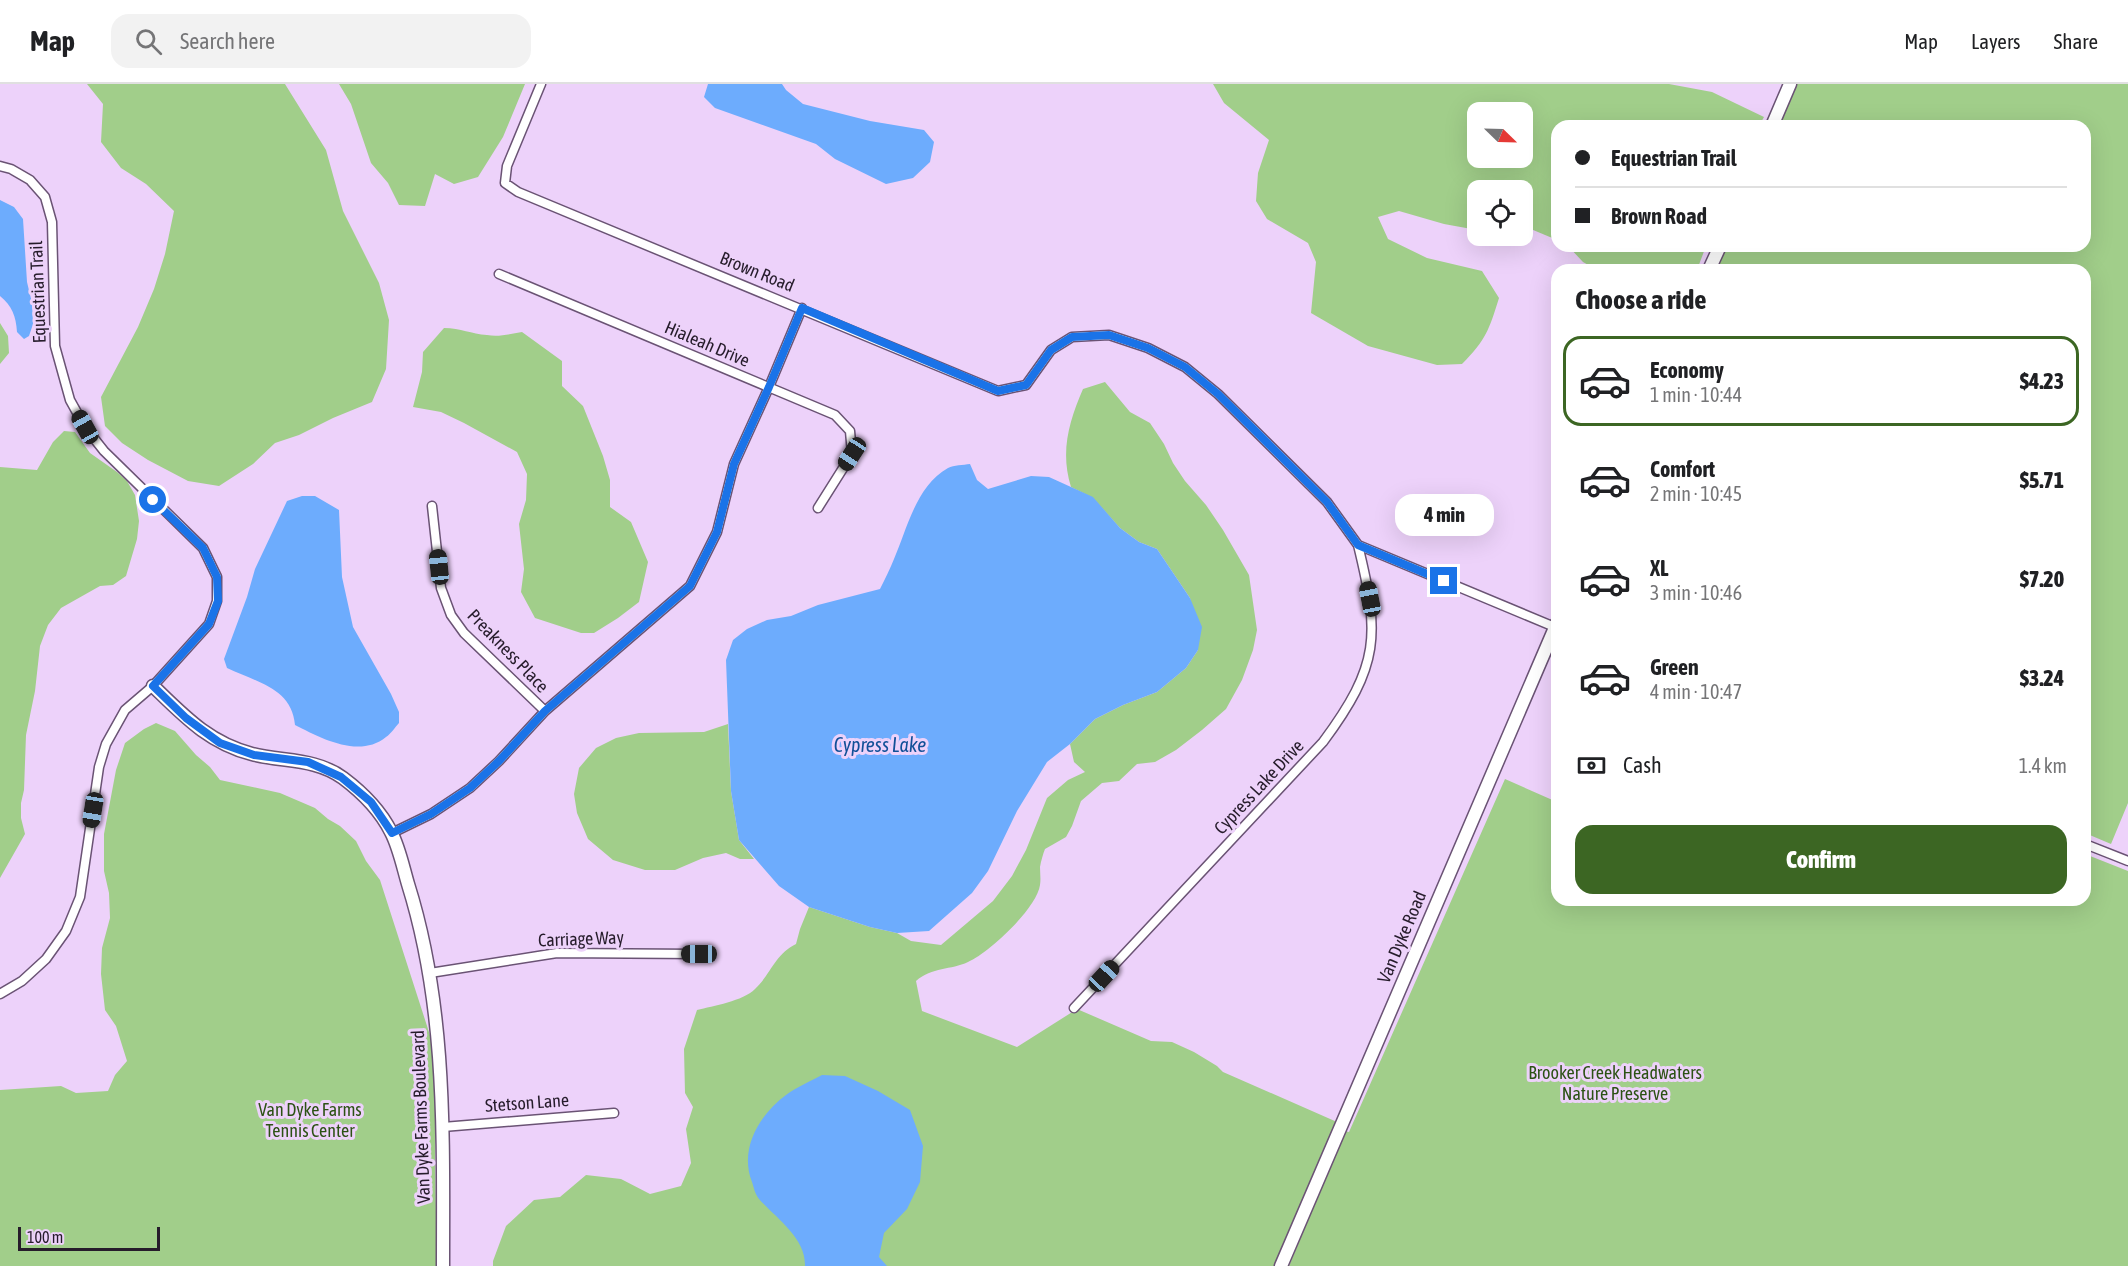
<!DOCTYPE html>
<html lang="en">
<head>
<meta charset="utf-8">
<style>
	:root { --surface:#fff; --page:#f2f2f2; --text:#202124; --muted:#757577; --line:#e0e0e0; --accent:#3c6623 }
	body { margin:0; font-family:"Asap Condensed",sans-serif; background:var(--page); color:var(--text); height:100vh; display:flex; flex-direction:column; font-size:22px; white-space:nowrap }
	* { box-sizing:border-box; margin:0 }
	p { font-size:20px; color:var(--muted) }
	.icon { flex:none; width:33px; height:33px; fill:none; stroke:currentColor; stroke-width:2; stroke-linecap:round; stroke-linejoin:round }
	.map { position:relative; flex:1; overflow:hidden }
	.sheet { position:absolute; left:1551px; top:180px; width:540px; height:642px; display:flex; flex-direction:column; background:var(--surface); border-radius:18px; box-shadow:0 6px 24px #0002 }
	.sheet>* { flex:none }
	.guide { position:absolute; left:1551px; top:36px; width:540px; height:132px; border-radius:18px; box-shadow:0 6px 24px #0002; display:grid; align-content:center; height:132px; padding:0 24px; background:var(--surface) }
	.needle { width:39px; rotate:113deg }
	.controls { position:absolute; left:1467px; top:18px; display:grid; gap:12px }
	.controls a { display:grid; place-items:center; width:66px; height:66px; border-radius:12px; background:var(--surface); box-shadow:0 6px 24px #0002; font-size:30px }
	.scale { position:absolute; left:18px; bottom:15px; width:142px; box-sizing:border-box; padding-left:6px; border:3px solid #261c2b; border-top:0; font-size:16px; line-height:21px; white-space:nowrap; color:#261c2b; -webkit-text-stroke:4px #edd2fa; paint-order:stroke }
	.end { position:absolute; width:27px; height:27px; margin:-14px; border:8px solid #1a73e8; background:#fff; box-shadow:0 0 0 3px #fff }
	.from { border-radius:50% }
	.bubble { position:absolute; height:42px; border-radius:18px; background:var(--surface); box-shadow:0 6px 24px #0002; font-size:20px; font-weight:800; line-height:42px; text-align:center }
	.car { position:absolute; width:18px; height:36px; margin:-18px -9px; border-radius:8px; box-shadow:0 0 4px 2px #0007; background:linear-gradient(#222 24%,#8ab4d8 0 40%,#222 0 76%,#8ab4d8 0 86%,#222 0) }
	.guide b { display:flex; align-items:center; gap:21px; height:57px; font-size:22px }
	.guide b+b { border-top:2px solid var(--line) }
	.guide i { width:15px; height:15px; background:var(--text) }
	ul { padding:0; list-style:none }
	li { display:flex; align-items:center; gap:18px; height:90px; margin:0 12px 9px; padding:0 12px; border:3px solid transparent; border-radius:18px }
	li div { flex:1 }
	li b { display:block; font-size:22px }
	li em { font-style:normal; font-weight:800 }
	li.on { border-color:var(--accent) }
	li>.icon { width:54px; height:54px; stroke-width:1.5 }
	h2 { padding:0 24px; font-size:27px; line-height:72px }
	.pay { display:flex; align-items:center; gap:15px; height:66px; padding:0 24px; font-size:22px }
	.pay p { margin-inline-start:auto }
	.primary-button { display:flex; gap:12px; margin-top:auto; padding:12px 24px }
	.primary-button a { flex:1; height:69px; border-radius:18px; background:var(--accent); color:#fff; font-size:24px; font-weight:800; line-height:69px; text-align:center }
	header { display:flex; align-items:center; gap:36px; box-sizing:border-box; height:84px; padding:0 30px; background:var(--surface); border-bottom:2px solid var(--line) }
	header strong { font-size:28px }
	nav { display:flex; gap:33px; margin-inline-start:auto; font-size:21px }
	.search { width:420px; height:54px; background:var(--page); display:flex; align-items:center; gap:15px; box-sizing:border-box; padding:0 21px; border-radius:18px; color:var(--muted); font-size:22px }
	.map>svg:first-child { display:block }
	.green { fill:#a1ce8a; fill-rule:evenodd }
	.water { fill:#6dacfd }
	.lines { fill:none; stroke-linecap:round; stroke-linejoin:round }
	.street-casing { stroke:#6a5374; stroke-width:11 }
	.secondary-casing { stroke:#6a5374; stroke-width:15 }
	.street { stroke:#fff; stroke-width:8 }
	.secondary { stroke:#fff; stroke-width:12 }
	.route { stroke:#1a73e8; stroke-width:8 }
	.labels { text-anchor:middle; stroke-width:6; stroke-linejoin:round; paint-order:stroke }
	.street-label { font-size:18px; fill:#261c2b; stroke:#edd2fa }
	.park-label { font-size:18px; fill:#2c5214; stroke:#edd2fa }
	.water-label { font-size:20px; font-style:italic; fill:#115098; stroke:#edd2fa }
</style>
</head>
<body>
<header>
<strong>Map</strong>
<div class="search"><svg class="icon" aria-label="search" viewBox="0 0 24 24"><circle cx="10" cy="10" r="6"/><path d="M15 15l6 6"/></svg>Search here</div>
<nav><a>Map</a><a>Layers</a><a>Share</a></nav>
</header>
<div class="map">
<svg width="2128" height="1182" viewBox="0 0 2128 1182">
	<rect width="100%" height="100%" fill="#edd2fa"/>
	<path class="green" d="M87,0H285L326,66L343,127L379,199L389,236L386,285L372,318L333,334L299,351L275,359L253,380L219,402L188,397L148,376L122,359L105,342L101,313L138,243L154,205L165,170L174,127L146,100L121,84L101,58L103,20Z
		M339,0H525L503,53L478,93L454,100L435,90L425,122L399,121L388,99L371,79L351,20Z
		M1213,0H1669L1712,8L1764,33L1759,42H1557V156L1526,143L1523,144L1522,106H1478L1477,146L1444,140L1399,127L1378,133L1388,155L1427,174L1482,187L1499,214C1489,246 1486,256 1462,280L1437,281L1368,262L1311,229L1316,178L1308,159L1267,135L1256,117L1258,89L1269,56L1224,19ZM1522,28V74H1478V28Z
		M1796,0H2128V719L2111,760L2085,749V186H1716L1726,162H2085V42H1778Z
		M1568,162H1706L1697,186H1597L1583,178Z
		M0,239L8,252L9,269L0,280Z
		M444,244C461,244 471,250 487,251C499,253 510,250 522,248L562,277V302L583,322L603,372L610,396V423L631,438L648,478L639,518L618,534L594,549H581L535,534L521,508L524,485L519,440L526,416L527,390L517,368L464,339L441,328L413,323L422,288L423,268Z
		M1105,298L1130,328L1150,339L1164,360L1173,379L1185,397L1206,421L1223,446L1249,491L1257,546L1253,566L1242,596L1226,625L1202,646L1176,666L1155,678L1137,680L1119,697L1102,699L1081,717L1072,742L1066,753L1045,765C1043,770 1041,777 1040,783C1040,789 1041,795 1040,801C1037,824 989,869 968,878C951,886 932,883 916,897L922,927L1017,963L1077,925L1151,957L1172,958L1194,968L1217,982L1223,988L1337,1038L1275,1182H493V1177L506,1142L534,1116L560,1113L586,1091L621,1095L650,1110L681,1102L691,1079L686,1045L693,1023L685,1009L684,965L697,926C713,922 743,917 755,905C771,890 775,870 796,860L800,845L809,823L870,843L897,849L911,857L941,861L993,817L1012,792L1026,766L1047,714L1068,696L1085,688L1074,678L1070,660L1095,635L1123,621L1157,608L1186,584L1198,566L1190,514L1157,465L1139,458L1120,444L1093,414L1071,403C1060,368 1069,337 1083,305Z
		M64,347L75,348L90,369L117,388L127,397L135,411L139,437L137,455L126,492L113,501L100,502L61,524L48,541L40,562L35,607L26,651L24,706L21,719V734L25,750L0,794V383L37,386L53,358Z
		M156,639L175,647L196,671L210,683L220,696L280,709L315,724L328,735L340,742L356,757L366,777L380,796L437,973L435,1075L437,1182H0V1006L61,1002L76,1009L108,1007L115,991L127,977L116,942L105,926L101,890L102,864L110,834L109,809L104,787V750L116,686L125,659L144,645Z
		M728,640L731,707L739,756L754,775H740L726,769L703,774L675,786H645L613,776L588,755L577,729L574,710L579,684L596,664L616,654L639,649L704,648Z
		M1505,695L1557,718V816H2085V770L2128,787V1182H1289L1345,1047L1349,1048Z"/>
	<path class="water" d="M708,0H782L786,6L803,20L870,37L924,46L934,58L930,78L913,94L886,100L835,75L816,60L715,24L704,13Z
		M0,116L14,123L23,135L27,198L32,219L33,240L29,252L24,255L17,248C16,232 12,222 0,212Z
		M970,380L977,396L988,405L1031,392L1049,393L1093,413L1120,444L1139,458L1157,465L1190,514L1202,543L1198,566L1186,584L1157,608L1123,621L1095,635L1070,660L1047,678L1017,727L988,787L972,809L929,847L897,849L870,843L809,823L779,802L739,756L731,707L726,576L733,556L747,545L767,536L791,532L818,521L880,505C885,495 890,485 894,475C907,445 916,402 948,384C954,381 963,381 970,380Z
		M302,412H315L339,426L342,493L353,543L391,610L399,628V639C395,643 391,650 386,653C359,675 321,654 295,641C292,604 256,598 227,584L224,575L247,513L255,485L287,417Z
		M822,991L845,992L878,1007L910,1026L923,1062L920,1098L907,1125L884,1149L879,1173L887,1182H805C806,1154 776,1134 759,1115C755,1110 754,1104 752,1098C739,1065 759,1031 786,1011C797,1003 811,997 822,991Z"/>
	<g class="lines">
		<defs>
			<path id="street" d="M541,0L507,82L505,99L518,108L998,307L1026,301L1051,266L1072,253L1109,251L1148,264L1185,283L1218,310L1327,418L1358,461L1557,544
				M0,82L11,85L30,96L45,113L52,138L55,262L70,316L85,343L104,367L203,464L217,493V517L209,540L153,602L125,626L106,660L99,683L80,813L66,847L46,875L22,897L0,910
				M499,190L835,331L850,347L852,370L818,424
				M432,422L441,504L451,531L464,549L545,627
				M392,749L431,730L470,704L499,677L545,627L690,502L717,448L734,380L769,303L802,224
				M2085,760L2128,777
				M430,889L557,869L699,870
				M1074,924L1323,658C1380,581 1380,551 1358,461
				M443,1043L614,1029"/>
			<path id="secondary" d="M1772,42L1790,0
				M1709,186L1720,162
				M153,602C184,632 209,659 252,670C283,678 316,674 343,694C363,709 380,726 391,748C399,763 403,783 408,800C447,924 443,1053 443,1182
				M1281,1182L1557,539"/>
		</defs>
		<use href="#street" class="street-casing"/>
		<use href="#secondary" class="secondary-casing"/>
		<use href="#street" class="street"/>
		<use href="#secondary" class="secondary"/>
	</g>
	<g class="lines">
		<path class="route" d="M153,416L203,464L217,493L218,517L209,540L153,602L186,634L220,659L254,671L308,678L341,693L371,718L392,749L431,730L470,704L499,677L545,627L690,502L717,448L734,380L769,303L802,224L998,307L1026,301L1051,266L1072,253L1109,251L1148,264L1185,283L1218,310L1327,418L1358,461L1444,497"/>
	</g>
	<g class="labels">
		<g class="street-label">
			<text transform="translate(757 188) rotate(22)" y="6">Brown Road</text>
			<text transform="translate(38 208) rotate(-92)" y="6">Equestrian Trail</text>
			<text transform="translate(707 260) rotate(23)" y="6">Hialeah Drive</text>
			<text transform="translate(508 567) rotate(46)" y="6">Preakness Place</text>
			<text transform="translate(1259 703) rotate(-47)" y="6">Cypress Lake Drive</text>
			<text transform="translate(1402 853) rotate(-67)" y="6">Van Dyke Road</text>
			<text transform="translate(581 855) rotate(-2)" y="6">Carriage Way</text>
			<text transform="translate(527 1019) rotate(-4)" y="6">Stetson Lane</text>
			<text transform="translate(421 1033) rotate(-92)" y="6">Van Dyke Farms Boulevard</text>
		</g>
		<g class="park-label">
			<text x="1615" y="995">Brooker Creek Headwaters<tspan x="1615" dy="21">Nature Preserve</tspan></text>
			<text x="310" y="1032">Van Dyke Farms<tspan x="310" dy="21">Tennis Center</tspan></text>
		</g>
		<g class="water-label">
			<text x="880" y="668">Cypress Lake</text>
		</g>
	</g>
</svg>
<div class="controls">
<a><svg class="needle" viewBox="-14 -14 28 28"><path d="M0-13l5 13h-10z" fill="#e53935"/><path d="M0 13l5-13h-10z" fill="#757577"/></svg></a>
<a><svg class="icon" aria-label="locate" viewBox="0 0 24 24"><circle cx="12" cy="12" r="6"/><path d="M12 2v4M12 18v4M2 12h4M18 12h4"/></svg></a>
</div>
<div class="scale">100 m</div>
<i class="end from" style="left:153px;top:416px"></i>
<i class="end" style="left:1444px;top:497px"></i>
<div class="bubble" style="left:1395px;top:410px;width:99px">4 min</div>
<i class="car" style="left:85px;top:343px;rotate:331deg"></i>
<i class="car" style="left:852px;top:370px;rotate:213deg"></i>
<i class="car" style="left:439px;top:483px;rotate:354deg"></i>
<i class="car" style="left:1370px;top:515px;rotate:349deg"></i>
<i class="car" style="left:93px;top:726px;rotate:189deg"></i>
<i class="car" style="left:699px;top:870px;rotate:270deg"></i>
<i class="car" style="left:1104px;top:892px;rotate:43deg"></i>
<div class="guide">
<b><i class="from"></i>Equestrian Trail</b>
<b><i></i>Brown Road</b>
</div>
<section class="sheet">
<h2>Choose a ride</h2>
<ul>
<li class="on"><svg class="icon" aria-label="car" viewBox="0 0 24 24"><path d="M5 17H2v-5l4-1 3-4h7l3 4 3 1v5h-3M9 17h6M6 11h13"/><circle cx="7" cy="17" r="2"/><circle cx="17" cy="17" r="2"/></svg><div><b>Economy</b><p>1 min · 10:44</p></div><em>$4.23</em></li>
<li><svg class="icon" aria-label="car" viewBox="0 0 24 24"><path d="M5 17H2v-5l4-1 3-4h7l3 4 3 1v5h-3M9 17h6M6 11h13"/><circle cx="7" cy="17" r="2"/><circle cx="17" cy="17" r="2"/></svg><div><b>Comfort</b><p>2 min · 10:45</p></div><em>$5.71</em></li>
<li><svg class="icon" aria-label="car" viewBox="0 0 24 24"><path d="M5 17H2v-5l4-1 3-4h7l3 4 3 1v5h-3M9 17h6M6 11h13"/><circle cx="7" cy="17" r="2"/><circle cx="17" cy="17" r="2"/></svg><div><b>XL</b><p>3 min · 10:46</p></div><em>$7.20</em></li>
<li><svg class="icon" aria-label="car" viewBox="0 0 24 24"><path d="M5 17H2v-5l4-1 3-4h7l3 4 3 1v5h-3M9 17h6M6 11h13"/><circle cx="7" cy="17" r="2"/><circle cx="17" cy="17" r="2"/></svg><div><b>Green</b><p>4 min · 10:47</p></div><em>$3.24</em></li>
</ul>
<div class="pay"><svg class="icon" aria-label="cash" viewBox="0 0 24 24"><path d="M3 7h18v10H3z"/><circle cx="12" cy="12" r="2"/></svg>Cash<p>1.4 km</p></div>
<div class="primary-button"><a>Confirm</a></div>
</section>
</div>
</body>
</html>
